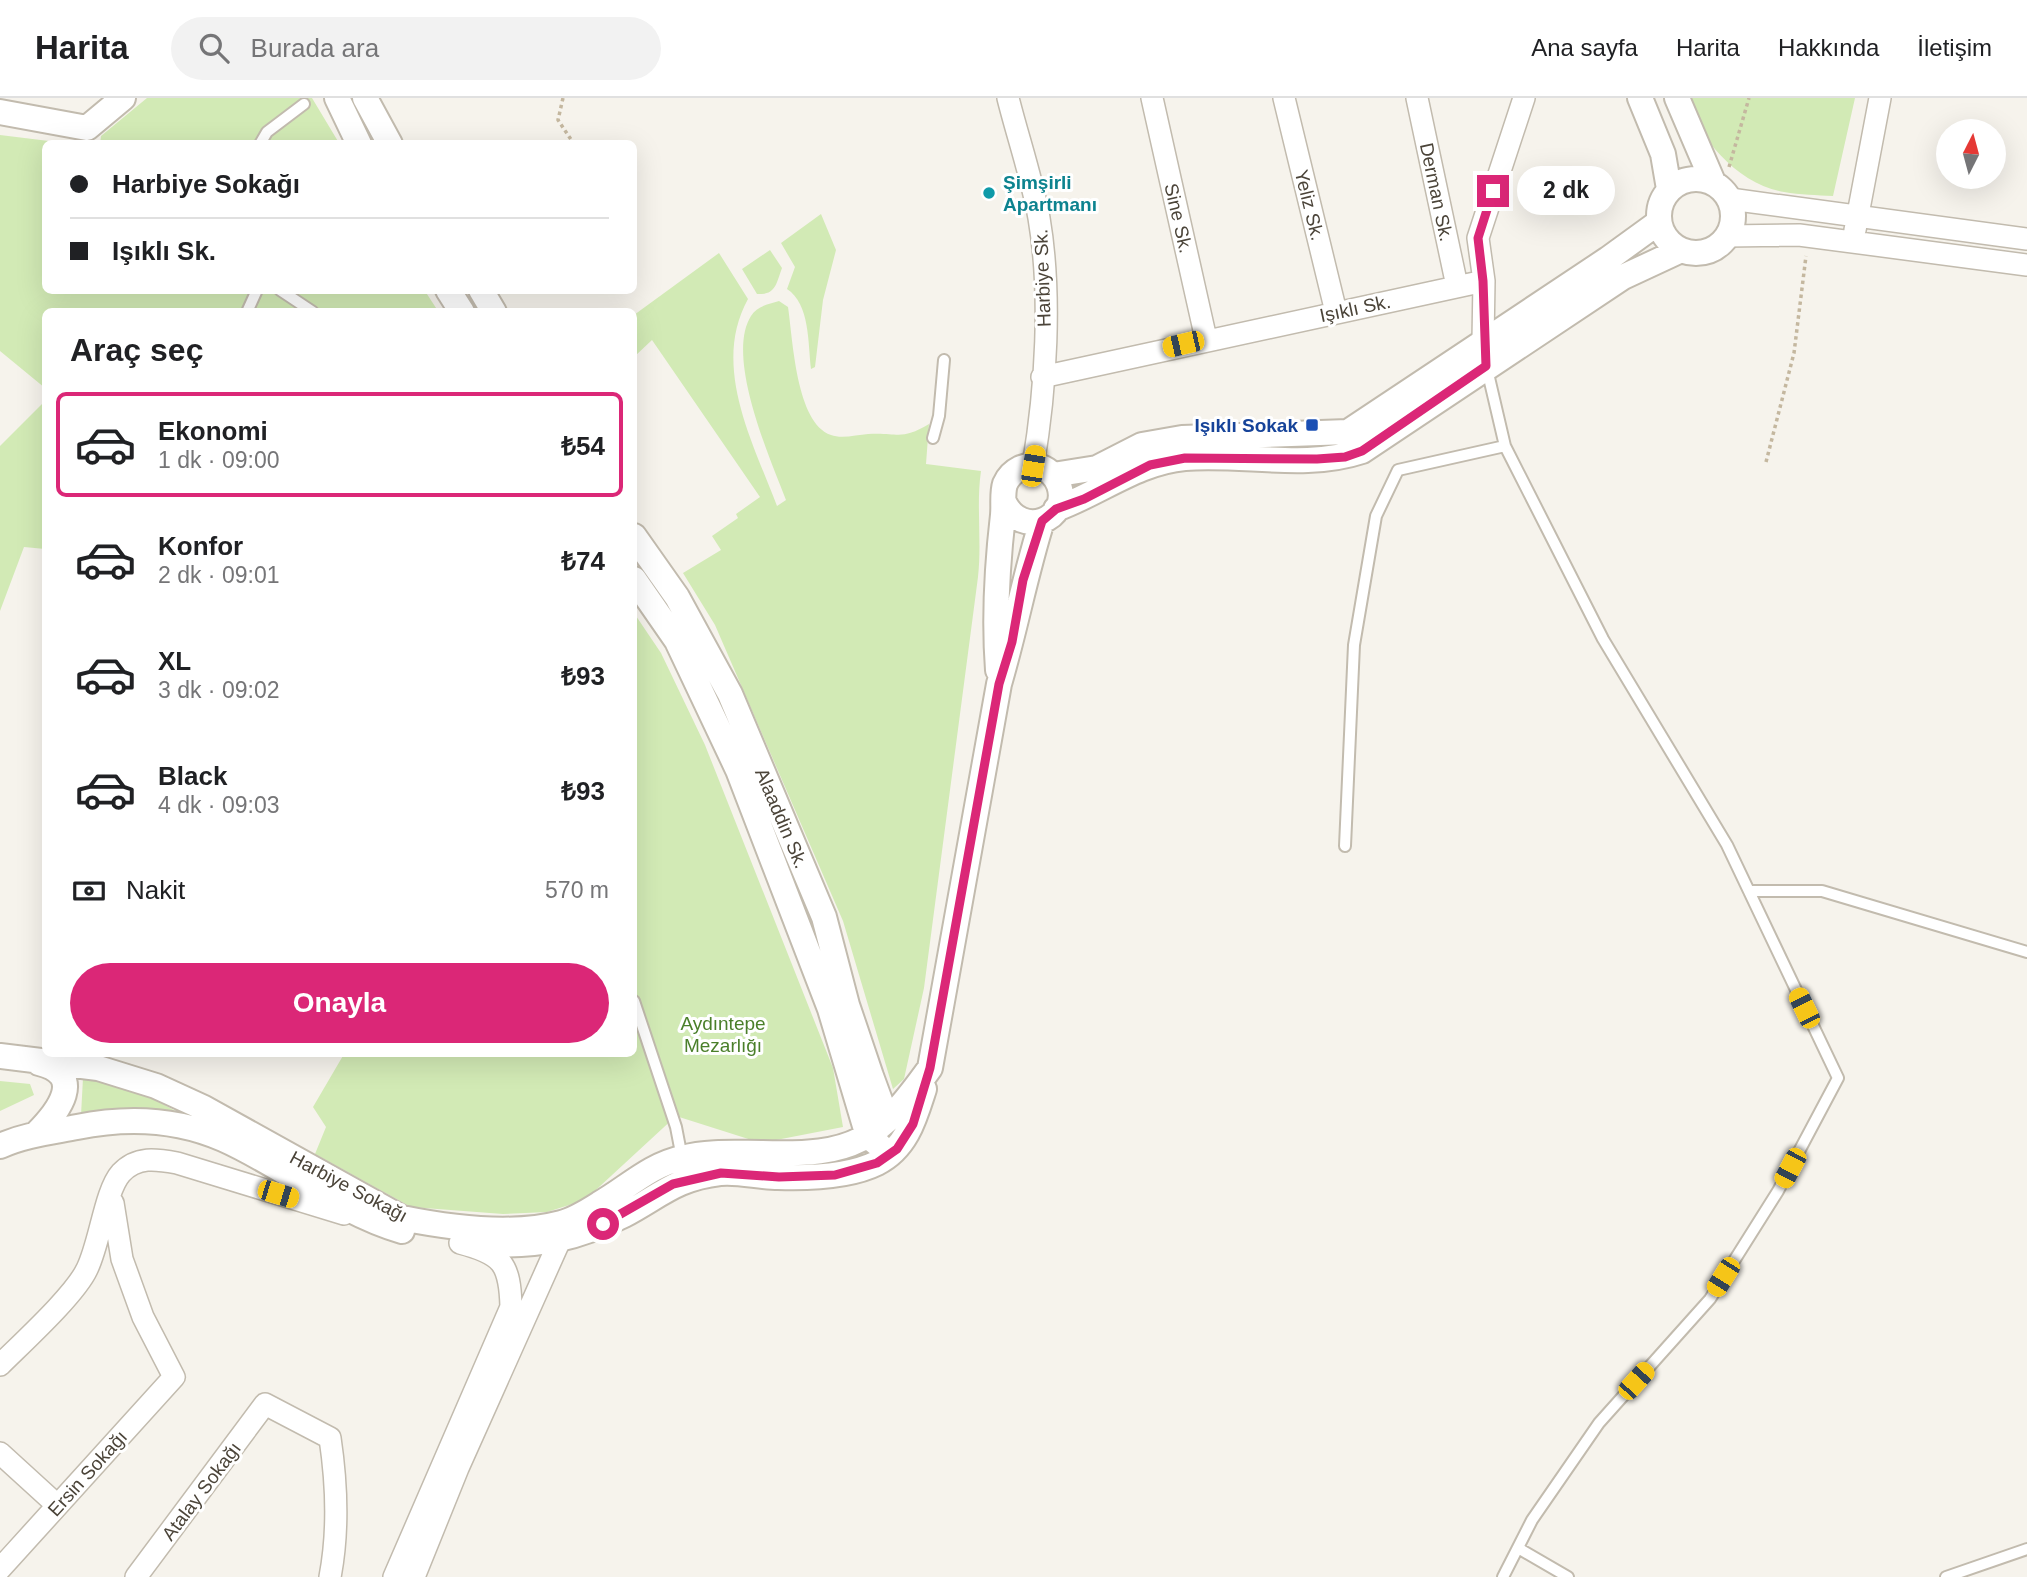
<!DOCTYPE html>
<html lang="tr">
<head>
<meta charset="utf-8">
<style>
	:root { --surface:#fff; --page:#f2f2f2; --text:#202124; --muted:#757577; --line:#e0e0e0; --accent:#db2777 }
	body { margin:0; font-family:Arial,sans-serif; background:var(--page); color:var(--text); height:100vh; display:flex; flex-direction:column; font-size:26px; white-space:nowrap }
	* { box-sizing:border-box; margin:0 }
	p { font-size:23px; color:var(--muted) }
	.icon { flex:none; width:38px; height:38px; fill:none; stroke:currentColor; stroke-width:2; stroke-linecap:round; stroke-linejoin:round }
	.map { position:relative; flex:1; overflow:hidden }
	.sheet { position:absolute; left:42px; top:210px; width:595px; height:749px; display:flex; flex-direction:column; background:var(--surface); border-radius:10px; box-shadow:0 7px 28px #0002 }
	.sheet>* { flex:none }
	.guide { position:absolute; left:42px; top:42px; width:595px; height:154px; border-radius:10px; box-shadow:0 7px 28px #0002; display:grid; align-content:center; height:154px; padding:0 28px; background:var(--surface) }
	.needle { width:46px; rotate:6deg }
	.controls { position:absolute; left:1936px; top:21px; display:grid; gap:14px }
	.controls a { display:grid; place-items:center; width:70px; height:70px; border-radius:50%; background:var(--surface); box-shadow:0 7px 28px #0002; font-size:35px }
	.end { position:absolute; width:32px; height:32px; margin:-16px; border:9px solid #db2777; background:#fff; box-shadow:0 0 0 4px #fff }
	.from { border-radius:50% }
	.bubble { position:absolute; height:49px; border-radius:24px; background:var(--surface); box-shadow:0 7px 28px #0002; font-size:23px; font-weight:800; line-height:49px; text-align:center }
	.car { position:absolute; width:21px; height:42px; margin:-21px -10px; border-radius:9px; box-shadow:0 0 5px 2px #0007; background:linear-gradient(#f5c518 24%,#345 0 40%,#f5c518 0 76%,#345 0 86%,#f5c518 0) }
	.guide b { display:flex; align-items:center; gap:24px; height:66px; font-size:26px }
	.guide b+b { border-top:2px solid var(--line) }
	.guide i { width:18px; height:18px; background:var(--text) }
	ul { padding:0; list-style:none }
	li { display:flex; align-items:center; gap:21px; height:105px; margin:0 14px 10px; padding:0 14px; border:4px solid transparent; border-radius:10px }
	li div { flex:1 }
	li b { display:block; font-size:26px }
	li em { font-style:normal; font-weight:800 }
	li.active { border-color:var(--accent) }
	li>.icon { width:63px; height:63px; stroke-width:1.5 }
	h2 { padding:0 28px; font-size:32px; line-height:84px }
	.pay { display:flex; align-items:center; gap:18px; height:77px; padding:0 28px; font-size:26px }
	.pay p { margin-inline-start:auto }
	.primary-button { display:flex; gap:14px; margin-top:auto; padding:14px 28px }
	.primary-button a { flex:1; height:80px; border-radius:42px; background:var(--accent); color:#fff; font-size:28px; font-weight:800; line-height:80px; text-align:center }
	header { display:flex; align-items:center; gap:42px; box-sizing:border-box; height:98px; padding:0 35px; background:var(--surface); border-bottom:2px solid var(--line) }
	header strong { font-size:33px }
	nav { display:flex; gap:38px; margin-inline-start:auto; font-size:24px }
	.search { width:490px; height:63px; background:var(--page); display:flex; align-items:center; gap:18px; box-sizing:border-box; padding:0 24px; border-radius:38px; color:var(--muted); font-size:26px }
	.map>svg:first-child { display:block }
	.green { fill:#d2eab5 }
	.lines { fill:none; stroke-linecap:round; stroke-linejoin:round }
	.service-casing { stroke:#c2bbae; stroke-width:14 }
	.minor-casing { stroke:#c2bbae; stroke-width:24 }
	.tertiary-casing { stroke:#c2bbae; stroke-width:28 }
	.path { stroke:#c4b79f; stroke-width:3.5; stroke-dasharray:3.5 3.5; stroke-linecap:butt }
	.service { stroke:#fff; stroke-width:10 }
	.minor { stroke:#fff; stroke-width:21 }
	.tertiary { stroke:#fff; stroke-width:24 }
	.route { stroke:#db2777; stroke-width:9 }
	.culture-dot { fill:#0f9aa8; stroke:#fff; stroke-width:2.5 }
	.transit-dot { fill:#1a4fb4; stroke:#fff; stroke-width:2.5 }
	.labels { text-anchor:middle; stroke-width:6; stroke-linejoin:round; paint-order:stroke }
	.culture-label { font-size:19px; font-weight:bold; fill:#0d838f; stroke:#fff; text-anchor:start }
	.street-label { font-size:19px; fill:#4b4439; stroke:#fff }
	.transit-label { font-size:19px; font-weight:bold; fill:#164399; stroke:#fff; text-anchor:end }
	.park-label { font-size:19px; fill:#4a7f2a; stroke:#fff }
</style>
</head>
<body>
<header>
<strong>Harita</strong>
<div class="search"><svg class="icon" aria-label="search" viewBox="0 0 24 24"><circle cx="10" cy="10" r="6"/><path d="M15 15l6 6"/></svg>Burada ara</div>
<nav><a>Ana sayfa</a><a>Harita</a><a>Hakkında</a><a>İletişim</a></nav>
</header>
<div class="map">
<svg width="2027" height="1479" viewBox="0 0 2027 1479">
	<rect width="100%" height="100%" fill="#f6f3ec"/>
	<path class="green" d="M147,0H312L339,45L100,46L101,38Z
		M1683,0H1855L1833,98C1817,97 1800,97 1784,94C1736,86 1701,40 1683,0Z
		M0,37L65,45L46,46V192L425,193L438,213L46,214L45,290L0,253Z
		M821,116L836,152L823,202L815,269L811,271C808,245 810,206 787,191L795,169L781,145Z
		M770,152L782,170C776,186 776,197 757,196L742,171Z
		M719,155L748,201C711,268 753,344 777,408L786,402C770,360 725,259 751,218C757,208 769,206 779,203L788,209C793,242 796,325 831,337C841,341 857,337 868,336C898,334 901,343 929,326L926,366L981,373C976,407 982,443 978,479L924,890L904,981L893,991L843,823L715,527L683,475L721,452L712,438L738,420L736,416L760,399L652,242L634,259V217Z
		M45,303V451L24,449L0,513V348Z
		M634,515L661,555L705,647L833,970L843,1029L761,1045L676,1018L585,1102L547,1114L503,1116L411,1109L315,1056L326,1029L313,1009L344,956H634Z
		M83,980L143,996L195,1023C152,1014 125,1008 81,1017Z
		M0,983L30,986L34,997L0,1013Z"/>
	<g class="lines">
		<defs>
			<path id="service" d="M260,46L267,34L304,6
				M280,192L313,214
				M247,214L257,192
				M1487,271L1505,348L1603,541L1727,747L1838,980L1778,1093L1710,1201L1599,1325L1532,1422L1503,1479
				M933,340L939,318L944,262
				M1345,748L1354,547L1376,418L1398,372L1505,348
				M1749,793H1822L2027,854
				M634,903L676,1029L682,1060
				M1518,1450L1568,1479
				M1946,1479L2027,1451"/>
			<path id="minor" d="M1008,0C1018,40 1032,80 1039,120C1052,197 1046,291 1033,368
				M1152,0L1206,241
				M1284,0L1336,214
				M1417,0L1457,188
				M1730,101L2027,141
				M1855,132L1880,0
				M1727,138L1799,137L2027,167
				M1483,243L1484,183L1478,140L1524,0
				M1042,279L1484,183
				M0,1267C22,1245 75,1197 87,1171C100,1145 105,1093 121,1075C137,1058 156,1061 177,1065L344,1116
				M0,1355L57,1407
				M0,1471L174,1279L143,1219L122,1161L113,1105
				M136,1479L265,1306L330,1340C337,1387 339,1432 330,1479
				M394,1479L511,1209C510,1165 502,1156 460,1145
				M414,1479L458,1370L560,1142"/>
			<path id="tertiary" d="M337,0L359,46
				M365,0L390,46
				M1640,0L1663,56L1669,91
				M1677,0L1713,84
				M0,14L87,30L123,0
				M1659 118a37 37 0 1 1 74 0a37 37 0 1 1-74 0Z
				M448,192L462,214
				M481,192L494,214
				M1053,377L1097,370L1142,347L1182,340L1348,334L1608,161L1659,124
				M1056,411C1100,395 1138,364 1185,360C1243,355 1305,372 1362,353L1623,179L1681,152
				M634,438L677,499L730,596L824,819L847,907L871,978L882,1008L893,1019
				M634,481L677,543L738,672L830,911L868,1038L880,1048
				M998,572C994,520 997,469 1003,417C1004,407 1002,395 1005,386C1011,372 1027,364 1041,369C1049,372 1056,379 1059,387C1071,422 1021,441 1004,404
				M0,958L98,970L156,988L204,1010L402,1120C451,1130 512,1138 561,1125C573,1122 588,1113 599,1106C627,1090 650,1067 682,1060C708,1053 736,1055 762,1055C854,1058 877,1044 930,970L999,586C1015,532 1025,477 1042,423
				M36,1036C58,1014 87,977 39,965
				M0,1048C24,1037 51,1034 77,1029C126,1019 177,1021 223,1041C284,1068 337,1114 402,1133
				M486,1146C539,1149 576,1141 624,1117C660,1098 676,1080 720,1075C739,1073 759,1079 778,1079C809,1080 849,1079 877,1065C907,1050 915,1019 924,991"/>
		</defs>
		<use href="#service" class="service-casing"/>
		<use href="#minor" class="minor-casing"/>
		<use href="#tertiary" class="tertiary-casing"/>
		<path class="path" d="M563,0L558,22L574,46
			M1729,69L1749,0
			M1766,364L1794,255L1806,158"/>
		<use href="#service" class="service"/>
		<use href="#minor" class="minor"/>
		<use href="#tertiary" class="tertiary"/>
	</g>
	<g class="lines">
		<path class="route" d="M603,1126L673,1086L721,1075L779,1079L835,1077L877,1065L897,1051L913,1026L930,970L999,586L1012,544L1023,482L1042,423L1056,411L1084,401L1150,367L1185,360L1317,361L1345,359L1362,353L1486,268L1483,183L1478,140L1493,93"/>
	</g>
	<circle class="culture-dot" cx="989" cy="95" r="7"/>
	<rect class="transit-dot" x="1305" y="320" width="14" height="14" rx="3.5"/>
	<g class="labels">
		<g class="culture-label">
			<text x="1003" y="91">Şimşirli<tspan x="1003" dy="22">Apartmanı</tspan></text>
		</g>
		<g class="street-label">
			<text transform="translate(1437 94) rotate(78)" y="7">Derman Sk.</text>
			<text transform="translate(1310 107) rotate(76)" y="7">Yeliz Sk.</text>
			<text transform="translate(1179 120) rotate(77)" y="7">Sine Sk.</text>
			<text transform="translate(1042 180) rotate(-92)" y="7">Harbiye Sk.</text>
			<text transform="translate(1355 210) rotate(-12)" y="7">Işıklı Sk.</text>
			<text transform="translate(782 720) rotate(67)" y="7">Alaaddin Sk.</text>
			<text transform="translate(349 1088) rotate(28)" y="7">Harbiye Sokağı</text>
			<text transform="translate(87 1375) rotate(-48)" y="7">Ersin Sokağı</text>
			<text transform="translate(201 1393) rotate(-53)" y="7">Atalay Sokağı</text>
		</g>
		<g class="transit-label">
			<text x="1298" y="334">Işıklı Sokak</text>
		</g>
		<g class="park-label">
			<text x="723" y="932">Aydıntepe<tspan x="723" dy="22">Mezarlığı</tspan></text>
		</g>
	</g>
</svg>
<div class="controls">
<a><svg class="needle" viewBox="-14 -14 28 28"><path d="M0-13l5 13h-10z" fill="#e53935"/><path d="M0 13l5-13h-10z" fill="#757577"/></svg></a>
</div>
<i class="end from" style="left:603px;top:1126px"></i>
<i class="end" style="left:1493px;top:93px"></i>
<div class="bubble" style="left:1517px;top:68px;width:98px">2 dk</div>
<i class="car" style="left:1183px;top:246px;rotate:257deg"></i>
<i class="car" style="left:1033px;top:368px;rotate:9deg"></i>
<i class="car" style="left:1804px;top:910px;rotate:334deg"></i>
<i class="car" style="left:1790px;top:1070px;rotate:208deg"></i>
<i class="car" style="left:278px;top:1096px;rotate:107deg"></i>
<i class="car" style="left:1723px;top:1179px;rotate:212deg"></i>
<i class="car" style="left:1636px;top:1283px;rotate:42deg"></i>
<div class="guide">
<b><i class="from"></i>Harbiye Sokağı</b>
<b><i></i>Işıklı Sk.</b>
</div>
<section class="sheet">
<h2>Araç seç</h2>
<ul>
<li class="active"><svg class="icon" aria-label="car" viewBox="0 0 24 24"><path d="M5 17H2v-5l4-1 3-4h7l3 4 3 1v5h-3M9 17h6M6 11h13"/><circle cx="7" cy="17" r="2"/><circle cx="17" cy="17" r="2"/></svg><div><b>Ekonomi</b><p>1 dk · 09:00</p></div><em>₺54</em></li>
<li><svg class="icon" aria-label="car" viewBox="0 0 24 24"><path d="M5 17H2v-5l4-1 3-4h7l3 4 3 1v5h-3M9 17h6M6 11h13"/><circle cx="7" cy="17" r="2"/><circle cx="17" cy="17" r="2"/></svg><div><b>Konfor</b><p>2 dk · 09:01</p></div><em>₺74</em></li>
<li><svg class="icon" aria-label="car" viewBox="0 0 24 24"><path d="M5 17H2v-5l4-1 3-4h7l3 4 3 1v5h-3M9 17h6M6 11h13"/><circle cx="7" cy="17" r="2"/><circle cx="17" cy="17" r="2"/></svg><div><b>XL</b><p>3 dk · 09:02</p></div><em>₺93</em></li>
<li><svg class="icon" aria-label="car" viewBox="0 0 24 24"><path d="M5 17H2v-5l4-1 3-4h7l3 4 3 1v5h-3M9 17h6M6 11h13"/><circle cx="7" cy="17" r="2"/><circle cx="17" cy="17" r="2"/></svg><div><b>Black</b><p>4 dk · 09:03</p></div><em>₺93</em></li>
</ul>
<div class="pay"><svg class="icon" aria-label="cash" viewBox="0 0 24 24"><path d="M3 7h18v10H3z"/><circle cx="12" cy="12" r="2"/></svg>Nakit<p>570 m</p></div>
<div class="primary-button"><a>Onayla</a></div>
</section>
</div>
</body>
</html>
